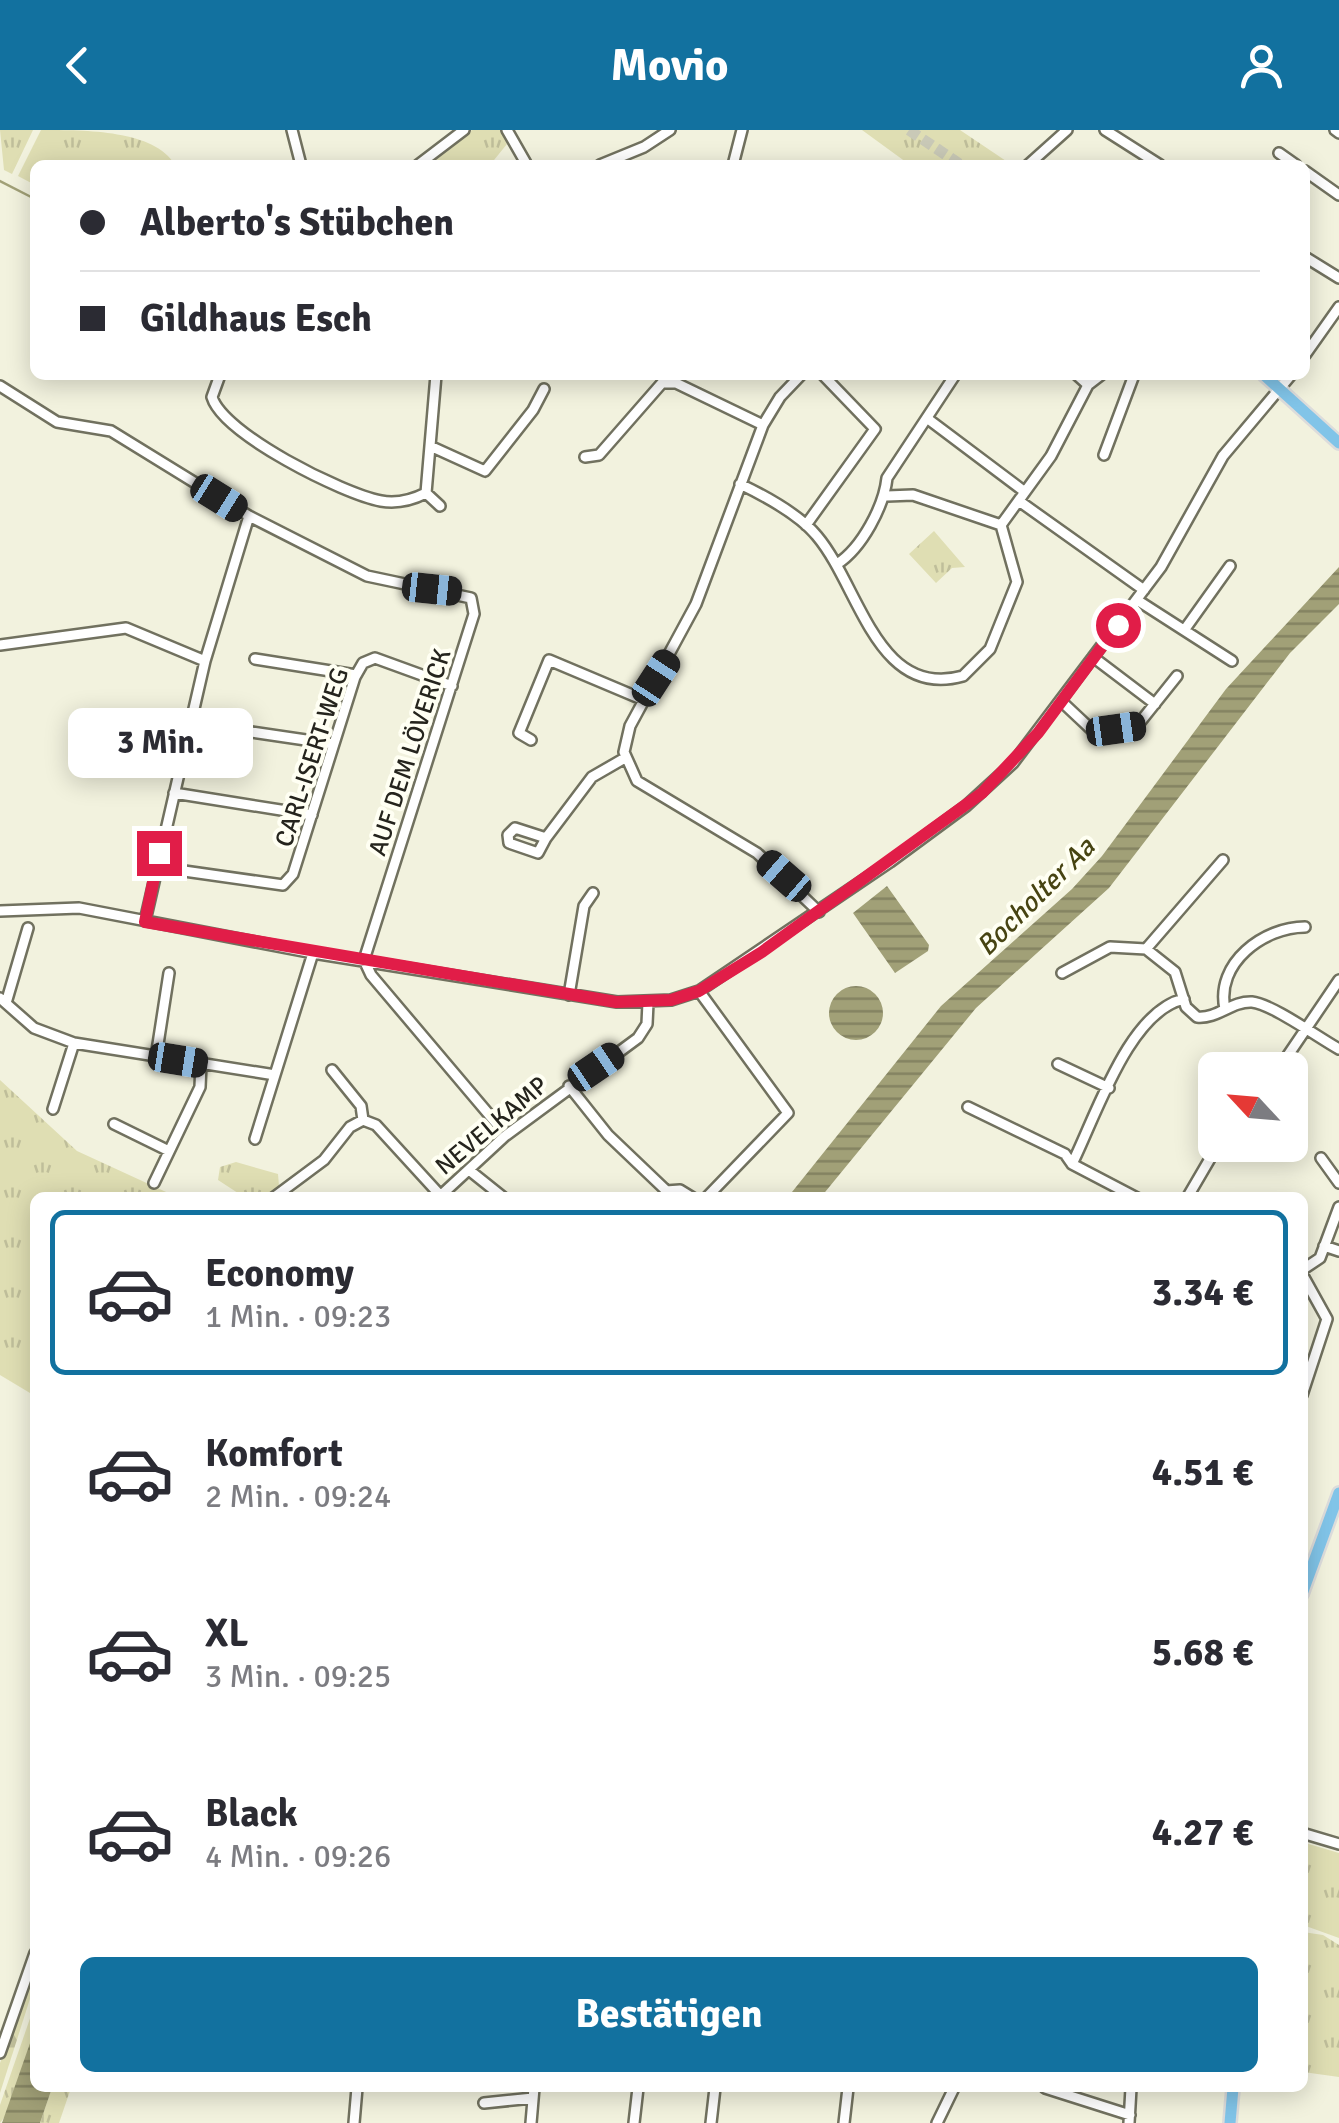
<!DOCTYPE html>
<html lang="de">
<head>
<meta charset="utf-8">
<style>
	:root { --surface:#fff; --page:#f7f7f7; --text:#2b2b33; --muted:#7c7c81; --line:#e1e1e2; --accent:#12719f }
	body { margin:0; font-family:Signika,sans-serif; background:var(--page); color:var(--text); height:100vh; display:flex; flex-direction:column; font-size:38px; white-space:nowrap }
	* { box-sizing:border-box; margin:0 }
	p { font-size:32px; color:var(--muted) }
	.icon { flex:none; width:55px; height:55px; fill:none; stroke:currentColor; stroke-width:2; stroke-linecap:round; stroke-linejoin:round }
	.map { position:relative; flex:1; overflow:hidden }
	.sheet { position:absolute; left:30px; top:1062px; width:1278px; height:900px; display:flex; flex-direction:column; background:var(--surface); border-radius:15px; box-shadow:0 5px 25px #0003 }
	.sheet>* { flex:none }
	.hud { position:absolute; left:30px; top:30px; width:1280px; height:220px; border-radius:15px; box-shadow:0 5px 25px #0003; display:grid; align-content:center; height:220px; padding:0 50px; background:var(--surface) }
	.needle { width:65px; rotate:296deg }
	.controls { position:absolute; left:1198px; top:922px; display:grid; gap:20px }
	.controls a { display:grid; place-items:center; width:110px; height:110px; border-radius:15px; background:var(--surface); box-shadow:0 5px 25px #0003; font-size:50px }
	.end { position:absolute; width:45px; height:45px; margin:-22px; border:12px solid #e11d48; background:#fff; box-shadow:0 0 0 5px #fff }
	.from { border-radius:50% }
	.bubble { position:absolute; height:70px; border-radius:15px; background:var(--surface); box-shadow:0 5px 25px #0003; font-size:32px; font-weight:700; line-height:70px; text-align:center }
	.car { position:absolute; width:30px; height:60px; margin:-30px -15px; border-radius:12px; box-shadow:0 0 8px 2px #0007; background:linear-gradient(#222 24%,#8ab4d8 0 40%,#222 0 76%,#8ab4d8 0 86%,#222 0) }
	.hud b { display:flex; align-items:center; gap:35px; height:95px; font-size:38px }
	.hud b+b { border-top:2px solid var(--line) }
	.hud i { width:25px; height:25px; background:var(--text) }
	ul { padding:18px 0 0; list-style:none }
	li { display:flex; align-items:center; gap:30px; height:165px; margin:0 20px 15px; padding:0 30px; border:5px solid transparent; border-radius:15px }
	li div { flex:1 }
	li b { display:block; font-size:38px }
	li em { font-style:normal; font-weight:700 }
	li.selected { border-color:var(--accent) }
	li>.icon { width:90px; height:90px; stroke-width:1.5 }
	.cta { display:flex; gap:20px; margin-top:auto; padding:20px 50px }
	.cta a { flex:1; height:115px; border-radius:15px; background:var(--accent); color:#fff; font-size:40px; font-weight:700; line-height:115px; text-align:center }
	header { display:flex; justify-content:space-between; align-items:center; height:130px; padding:0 50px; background:var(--accent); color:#fff; font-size:45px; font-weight:700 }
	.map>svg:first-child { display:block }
	.grass { fill:url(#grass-tufts) }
	.forest { fill:url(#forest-firs) }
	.water { fill:url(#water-rules) }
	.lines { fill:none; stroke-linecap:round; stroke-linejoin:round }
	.stream { stroke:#a1a077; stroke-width:2.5 }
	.major-tunnel { stroke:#c9c9b7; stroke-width:11; stroke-dasharray:11 5.5; stroke-linecap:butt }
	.minor-casing { stroke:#71715f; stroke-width:14 }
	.major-casing { stroke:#dcdcdb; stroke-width:16 }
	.minor { stroke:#fff; stroke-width:9 }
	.major { stroke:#81c4e8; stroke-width:11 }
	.route { stroke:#e11d48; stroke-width:12 }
	.labels { text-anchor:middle; stroke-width:8; stroke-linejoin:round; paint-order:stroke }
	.street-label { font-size:25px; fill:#25241d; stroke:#fffff3 }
	.water-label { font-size:28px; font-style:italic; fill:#474412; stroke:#fffff3 }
</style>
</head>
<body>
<header><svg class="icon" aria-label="back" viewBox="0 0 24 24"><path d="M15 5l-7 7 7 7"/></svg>Movio<svg class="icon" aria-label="person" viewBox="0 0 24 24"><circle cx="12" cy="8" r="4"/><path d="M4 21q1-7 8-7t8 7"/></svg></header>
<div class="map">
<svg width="1339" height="1993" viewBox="0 0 1339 1993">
	<defs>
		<pattern id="grass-tufts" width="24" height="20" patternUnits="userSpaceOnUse" patternTransform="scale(2.5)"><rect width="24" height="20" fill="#dfdeb3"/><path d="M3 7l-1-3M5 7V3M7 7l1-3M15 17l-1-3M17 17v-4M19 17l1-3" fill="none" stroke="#bfbe9a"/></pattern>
		<pattern id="forest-firs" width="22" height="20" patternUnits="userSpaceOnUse" patternTransform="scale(2.5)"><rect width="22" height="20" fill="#dfdeb3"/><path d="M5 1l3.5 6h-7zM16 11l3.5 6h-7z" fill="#bfbe9a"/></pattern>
		<pattern id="water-rules" width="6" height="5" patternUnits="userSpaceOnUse" patternTransform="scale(2.5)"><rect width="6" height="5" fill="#a1a077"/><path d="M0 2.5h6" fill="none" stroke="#838261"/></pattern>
	</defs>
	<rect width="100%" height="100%" fill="#f2f2de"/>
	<path class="grass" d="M0,0H33L12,44L4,40Z
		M41,0C86,0 155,0 175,35H35V55L18,46Z
		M472,0H501L507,14L490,35H427Z
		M862,0H960L1012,35H910Z
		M934,401L965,437L952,438L936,453L909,424Z
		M0,950L77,1021L177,1067L35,1068V1266L0,1245Z
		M236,1032L278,1044L279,1056L267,1067H244L218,1050L220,1037Z
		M1302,1712L1339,1723V1808L1303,1795Z
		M1303,1802L1323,1805L1339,1815V1947L1303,1942Z
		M35,1874C35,1910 23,1967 0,1993V1975Z
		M52,1958H71L59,1993H40Z"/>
	<path class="forest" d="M35,1838V1853L0,1963V1933Z"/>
	<path class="water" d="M1339,437V474L1290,523L1109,758L976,878L821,1067H788L941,876L1072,759L1102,726L1226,559Z
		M887,756L929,815L928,821L895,843L853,783Z
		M829 883a27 27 0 1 1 54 0a27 27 0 1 1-54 0Z
		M35,1899V1958H52L40,1993H2Z"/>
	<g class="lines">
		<path class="stream" d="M0,51L35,69"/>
		<path class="major-tunnel" d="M909,0L961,35"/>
		<defs>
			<path id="minor" d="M292,0L301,35
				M507,0L527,35
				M1105,0L1160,35
				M1335,0L1339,3
				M1279,23L1296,35
				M418,35L464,0
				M600,35L644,17L670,0
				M733,35L742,0
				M1028,35L1067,0
				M1305,41L1339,65
				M1305,127L1339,148
				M1305,225L1339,177
				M220,245L212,267C223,304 343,364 381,371C397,374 412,370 426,363
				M801,245L780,267L763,295L696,474L630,596L624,622L637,651L757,723L819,782
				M1077,245L1088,255
				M1088,255L1101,245
				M0,256L57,292L111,301L249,386L367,446L471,468L474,484L364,830
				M928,289L1025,362
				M430,316L485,341L533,280L544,259
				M1104,325L1134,245
				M585,327L599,325L662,253H676L763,295
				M740,354C765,366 799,384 817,406C860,457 877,570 963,546L990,519L1017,452L1001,395L1051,326L1088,255
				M426,363L436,245
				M426,363L440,376
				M887,366L913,365L1001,395
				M1019,371L1144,460
				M806,395L875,299L823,245
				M837,434C862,418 884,376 887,348L955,245
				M1137,470L1232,531
				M1185,499L1230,436
				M0,515L126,498L205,531
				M1093,527L1155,574
				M255,529L356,545
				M1061,571L1094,602L1137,596L1177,546
				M190,593L333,614
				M531,610L519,603L549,530L644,570
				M174,663L312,685
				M546,708L538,723L509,713L508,705L515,698L546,708L592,647L625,628
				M156,737L283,755L293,744L355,547L363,533L375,528L452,556
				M0,781L79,778L313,823L617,872L671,870L699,861L890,732L966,676L1013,633L1161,437L1223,326L1291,245
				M145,791L205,531L249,386
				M1146,819L1223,730
				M364,830L371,845L497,994
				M1062,843L1110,817L1146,819L1175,842L1186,877L1197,887C1218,889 1231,871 1252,872C1272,874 1319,908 1339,919
				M699,861L788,983L706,1068
				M569,865L584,776L593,763
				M0,868L34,898L74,913L275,945
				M6,873L28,798
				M1225,879C1215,833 1264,797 1305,797
				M156,927L169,843
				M1058,934L1109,958
				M332,940L361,976L363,990
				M1278,940L1339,850
				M569,956L608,1005L674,1068
				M968,977L1065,1024L1072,1034
				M53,979L74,913
				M114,994L169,1021
				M255,1009L313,823
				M1321,1028L1339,1053
				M469,1040L504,1068
				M154,1053L200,957L201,934
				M666,1061L680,1060L693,1068
				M273,1068L324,1030L350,997L363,990L376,995L440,1065
				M438,1068L505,1006L638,908L647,894L648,873
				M1137,1068L1072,1034C1096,986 1129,881 1184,869
				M1187,1068L1218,1015
				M1324,1116L1339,1121
				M1302,1140L1320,1128L1339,1077
				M1302,1144L1327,1189L1302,1265
				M1302,1703L1339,1714
				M0,1923L35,1823
				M1045,1958L1130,1985
				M484,1973L533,1968
				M354,1993L357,1958
				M531,1993L534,1958
				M634,1993L638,1958
				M711,1993L715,1958
				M844,1993L848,1958
				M937,1993L954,1958
				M1129,1993L1131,1958"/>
			<path id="major" d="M1264,245L1339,313
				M1302,1464L1339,1363
				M1230,1993L1233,1958"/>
		</defs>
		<use href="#minor" class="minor-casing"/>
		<use href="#major" class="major-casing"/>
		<use href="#minor" class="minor"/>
		<use href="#major" class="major"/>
	</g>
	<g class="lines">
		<path class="route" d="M159,723L145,792L616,872L671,870L699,861L762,822L982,663L1038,603L1118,495"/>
	</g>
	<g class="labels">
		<g class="street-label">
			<text transform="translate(409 622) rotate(-72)" y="9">AUF DEM LÖVERICK</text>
			<text transform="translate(311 627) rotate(-72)" y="9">CARL-ISERT-WEG</text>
			<text transform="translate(491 995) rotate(-40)" y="9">NEVELKAMP</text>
		</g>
		<g class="water-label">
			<text transform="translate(1035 766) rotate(-45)" y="10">Bocholter Aa</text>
		</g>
	</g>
</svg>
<div class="controls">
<a><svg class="needle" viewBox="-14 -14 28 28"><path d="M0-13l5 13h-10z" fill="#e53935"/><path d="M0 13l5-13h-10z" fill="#7c7c81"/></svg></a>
</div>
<i class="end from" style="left:1118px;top:495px"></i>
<i class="end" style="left:159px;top:723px"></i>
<div class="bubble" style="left:68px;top:578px;width:185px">3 Min.</div>
<i class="car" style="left:219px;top:368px;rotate:122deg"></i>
<i class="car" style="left:432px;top:459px;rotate:96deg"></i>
<i class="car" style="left:656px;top:548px;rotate:33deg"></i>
<i class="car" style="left:1116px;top:599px;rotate:82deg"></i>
<i class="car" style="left:784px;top:746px;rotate:311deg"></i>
<i class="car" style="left:178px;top:930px;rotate:99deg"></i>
<i class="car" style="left:596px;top:937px;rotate:56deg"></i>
<div class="hud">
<b><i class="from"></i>Alberto's Stübchen</b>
<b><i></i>Gildhaus Esch</b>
</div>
<section class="sheet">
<ul>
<li class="selected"><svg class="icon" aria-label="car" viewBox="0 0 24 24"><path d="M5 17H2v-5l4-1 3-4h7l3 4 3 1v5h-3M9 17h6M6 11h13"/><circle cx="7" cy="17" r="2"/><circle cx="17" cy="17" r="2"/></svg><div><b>Economy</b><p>1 Min. · 09:23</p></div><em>3.34 €</em></li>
<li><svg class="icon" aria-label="car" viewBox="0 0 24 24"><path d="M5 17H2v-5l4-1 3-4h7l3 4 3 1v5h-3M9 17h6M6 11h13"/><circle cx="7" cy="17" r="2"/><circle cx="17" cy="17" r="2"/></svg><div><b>Komfort</b><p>2 Min. · 09:24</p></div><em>4.51 €</em></li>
<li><svg class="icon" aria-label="car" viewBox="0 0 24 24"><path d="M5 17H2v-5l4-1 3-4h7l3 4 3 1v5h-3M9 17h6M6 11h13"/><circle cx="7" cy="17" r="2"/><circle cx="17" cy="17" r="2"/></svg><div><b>XL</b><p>3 Min. · 09:25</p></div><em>5.68 €</em></li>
<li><svg class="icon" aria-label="car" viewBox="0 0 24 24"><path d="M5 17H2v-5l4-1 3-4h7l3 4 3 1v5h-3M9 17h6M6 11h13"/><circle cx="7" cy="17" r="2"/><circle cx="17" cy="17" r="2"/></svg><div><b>Black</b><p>4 Min. · 09:26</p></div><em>4.27 €</em></li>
</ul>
<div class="cta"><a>Bestätigen</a></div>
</section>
</div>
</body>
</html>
